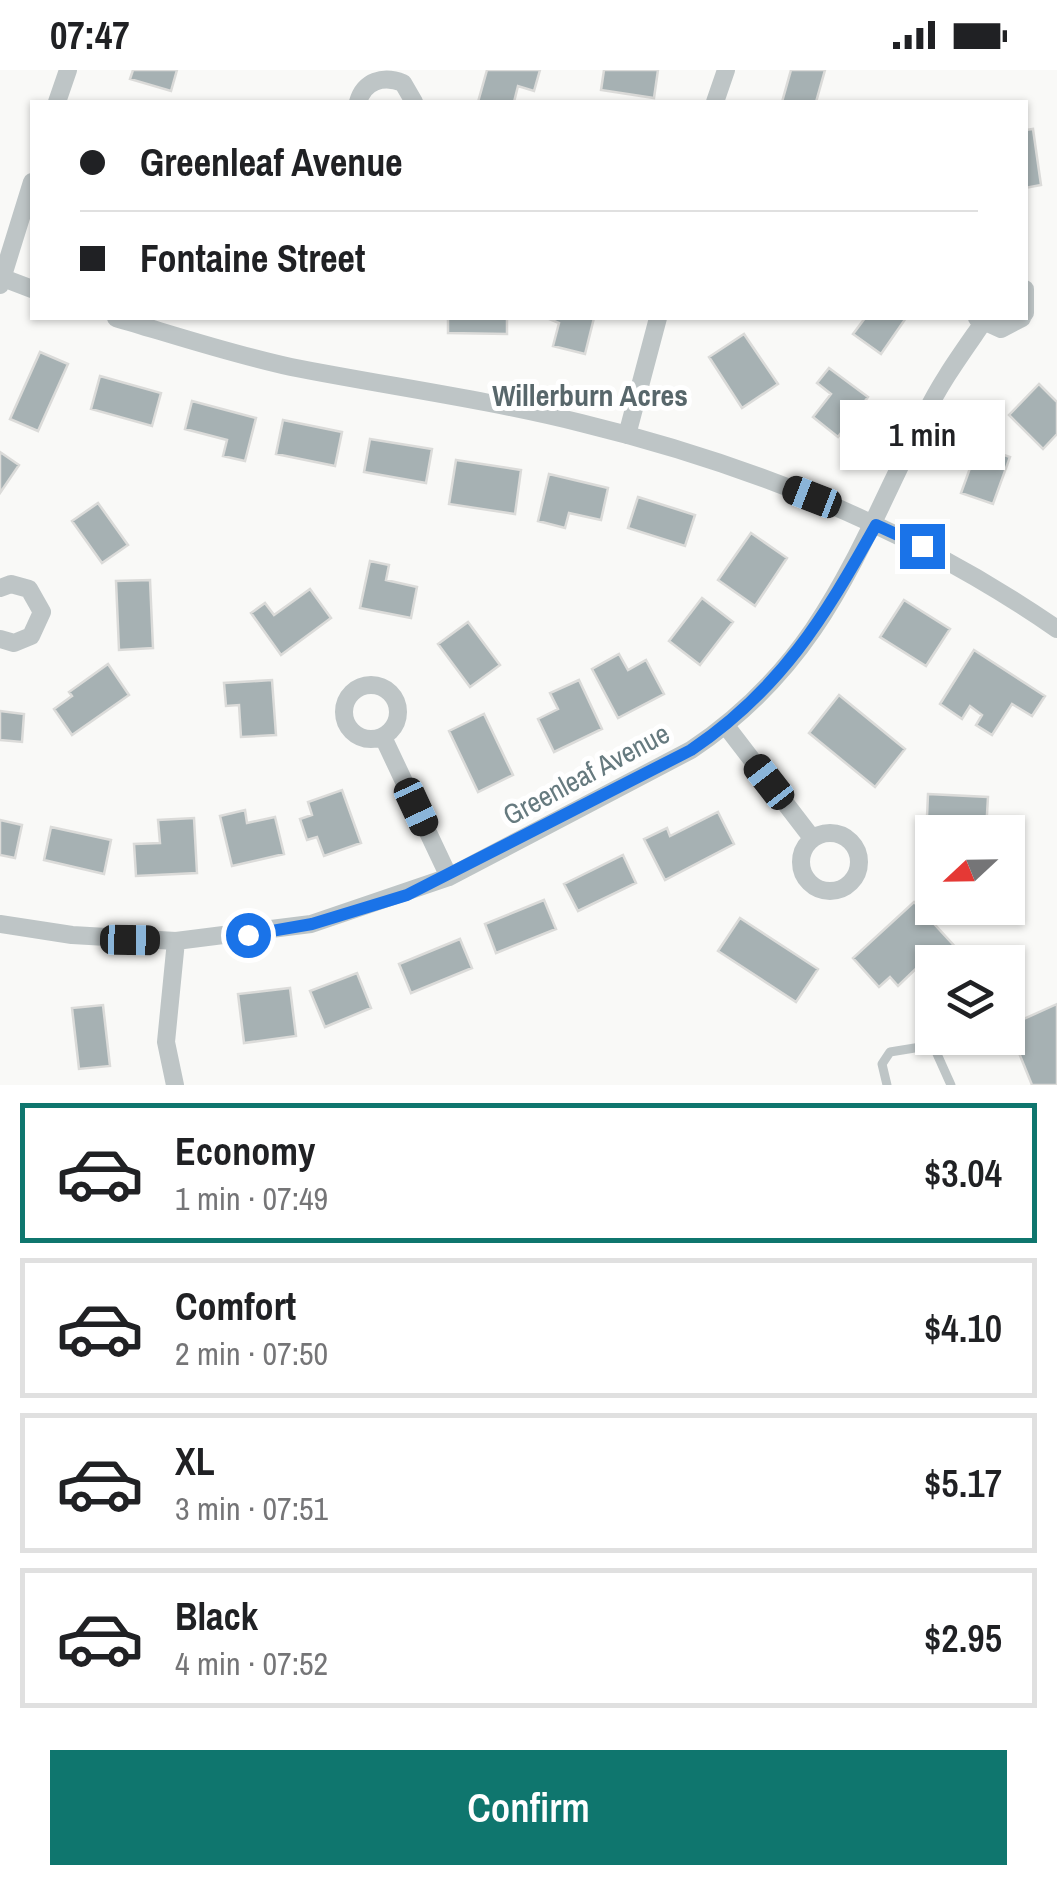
<!DOCTYPE html>
<html lang="en">
<head>
<meta charset="utf-8">
<style>
	:root { --surface:#fff; --page:#f2f2f2; --text:#202124; --muted:#757577; --line:#e0e0e0; --accent:#0f766e }
	body { margin:0; font-family:"Archivo Narrow",sans-serif; background:var(--page); color:var(--text); height:100vh; display:flex; flex-direction:column; font-size:38px; white-space:nowrap }
	* { box-sizing:border-box; margin:0 }
	p { font-size:32px; color:var(--muted) }
	.icon { flex:none; width:55px; height:55px; fill:none; stroke:currentColor; stroke-width:2; stroke-linecap:round; stroke-linejoin:round }
	.map { position:relative; height:1015px; overflow:hidden }
	.sheet { display:flex; flex-direction:column; background:var(--surface); flex:1 }
	.sheet>* { flex:none }
	.guide { position:absolute; left:30px; top:30px; width:998px; height:220px; border-radius:0px; box-shadow:0 2px 8px #0004; display:grid; align-content:center; height:220px; padding:0 50px; background:var(--surface) }
	.needle { width:65px; rotate:248deg }
	.controls { position:absolute; left:915px; top:745px; display:grid; gap:20px }
	.controls a { display:grid; place-items:center; width:110px; height:110px; border-radius:0px; background:var(--surface); box-shadow:0 2px 8px #0004; font-size:50px }
	.end { position:absolute; width:45px; height:45px; margin:-22px; border:12px solid #1a73e8; background:#fff; box-shadow:0 0 0 5px #fff }
	.from { border-radius:50% }
	.bubble { position:absolute; height:70px; border-radius:0px; background:var(--surface); box-shadow:0 2px 8px #0004; font-size:32px; font-weight:600; line-height:70px; text-align:center }
	.car { position:absolute; width:30px; height:60px; margin:-30px -15px; border-radius:12px; box-shadow:0 0 8px 2px #0007; background:linear-gradient(#222 24%,#8ab4d8 0 40%,#222 0 76%,#8ab4d8 0 86%,#222 0) }
	.guide b { display:flex; align-items:center; gap:35px; height:95px; font-size:38px }
	.guide b+b { border-top:2px solid var(--line) }
	.guide i { width:25px; height:25px; background:var(--text) }
	ul { padding:18px 0 0; list-style:none }
	li { display:flex; align-items:center; gap:30px; height:140px; margin:0 20px 15px; padding:0 30px; border:5px solid var(--line); border-radius:0px }
	li div { flex:1 }
	li b { display:block; font-size:38px }
	li em { font-style:normal; font-weight:600 }
	li.active { border-color:var(--accent) }
	li>.icon { width:90px; height:90px; stroke-width:1.5 }
	.action { display:flex; gap:20px; margin-top:auto; padding:20px 50px }
	.action a { flex:1; height:115px; border-radius:0px; background:var(--accent); color:#fff; font-size:40px; font-weight:600; line-height:115px; text-align:center }
	.status { display:flex; justify-content:space-between; align-items:center; height:70px; padding:0 50px; background:var(--surface); direction:ltr }
	.status svg { height:28px; fill:currentColor }
	.map>svg:first-child { display:block }
	.building { fill:#a6b1b3; stroke:#dbdbd9; stroke-width:2.5 }
	.lines { fill:none; stroke-linecap:round; stroke-linejoin:round }
	.service { stroke:#bec5c6; stroke-width:9 }
	.minor { stroke:#bec5c6; stroke-width:18 }
	.route { stroke:#1a73e8; stroke-width:12 }
	.labels { text-anchor:middle; stroke-width:10; stroke-linejoin:round; paint-order:stroke }
	.street-label { font-size:28px; fill:#667a7f; stroke:#fff }
	.neighbourhood-label { font-size:30px; font-weight:bold; fill:#58676b; stroke:#fff }
</style>
</head>
<body>
<div class="status"><b>07:47</b><svg viewBox="0 0 49 12"><path d="M0 12V9h3v3zM5 12V6h3v6zM10 12V3h3v9zM15 12V0h3v12zM26 1h20v11H26zM47 4h2v5h-2z"/></svg></div>
<div class="map">
<svg width="1057" height="1015" viewBox="0 0 1057 1015">
	<rect width="100%" height="100%" fill="#f9f9f7"/>
	<path class="building" d="M133,0H177L171,21L130,9Z
		M487,0H540L534,21L518,16L514,32H478Z
		M604,0H658L654,28L601,20Z
		M791,0H825L816,32H782Z
		M1033,59L1041,115L1025,118V60Z
		M448,248H507V264L448,263Z
		M547,248H594L585,284L553,276L559,253Z
		M865,248H906L881,284L853,264Z
		M744,264L778,314L742,338L709,287Z
		M40,282L68,294L38,361L10,349Z
		M829,298L868,327L838,367L813,347L831,324L817,313Z
		M100,306L161,323L152,356L91,339Z
		M1039,314L1057,332V364L1043,379L1009,345Z
		M192,331L256,348L245,391L223,386L227,370L185,359Z
		M283,350L342,362L335,396L276,384Z
		M370,369L432,379L426,413L364,402Z
		M978,376L1010,387L993,434L961,423Z
		M0,382L19,395L0,423Z
		M456,390L521,400L515,444L449,434Z
		M549,404L608,418L601,450L569,443L565,458L538,451Z
		M638,427L695,445L685,476L628,458Z
		M98,433L128,475L102,493L72,451Z
		M751,463L787,488L755,536L718,510Z
		M370,491L389,495L386,510L417,517L411,548L360,538Z
		M150,510L153,578L119,580L116,511Z
		M310,519L331,548L281,585L251,543L265,533L274,545Z
		M702,528L733,552L700,595L669,571Z
		M904,530L950,559L926,596L880,567Z
		M468,552L500,595L470,617L438,574Z
		M974,580L1045,626L1032,646L1012,634L992,665L976,655L982,645L970,636L962,649L940,634Z
		M619,584L628,600L646,590L664,624L618,648L592,599Z
		M108,594L129,625L72,665L54,639L72,626L69,622Z
		M272,610L276,665L241,667L239,635L226,636L224,613Z
		M579,610L602,659L554,682L538,649L558,639L550,623Z
		M839,625L905,679L875,717L809,663Z
		M0,641L24,644L22,672L0,670Z
		M484,644L513,705L478,722L449,661Z
		M342,720L361,773L324,786L317,767L307,770L300,749L312,745L308,732Z
		M928,724L988,727L986,762H932V815H924Z
		M245,740L247,753L275,747L284,784L232,796L220,746Z
		M718,742L734,774L665,810L644,769L667,758L670,766Z
		M194,748L197,803L136,806L134,774L160,773L158,750Z
		M0,750L22,755L15,788L0,785Z
		M51,757L111,770L104,804L44,790Z
		M623,785L636,813L578,841L564,814Z
		M544,830L556,859L496,883L485,854Z
		M914,832L959,881L947,892H932V899L924,891L898,916L890,907L879,917L853,888Z
		M740,848L818,899L796,932L718,881Z
		M460,869L472,898L411,923L399,894Z
		M357,903L371,938L325,957L310,921Z
		M290,918L296,966L244,973L238,924Z
		M1057,934V1015H1032L1008,956Z
		M103,935L110,996L79,999L72,938Z"/>
	<g class="lines">
		<path class="service" d="M887,1015L882,994L890,982L933,975L951,1015"/>
		<path class="minor" d="M57,32L68,0
			M358,32C364,11 383,5 403,13L414,32
			M715,32L726,0
			M3,208L32,219
			M0,215L32,112
			M1025,219V243
			M116,248C174,265 231,284 291,297C387,316 485,329 581,353C750,394 914,460 1057,559
			M977,248L1001,259L1022,248
			M627,365L658,248
			M0,518L11,514L29,519L42,542L31,566L14,573L0,569
			M344 642a27 27 0 1 1 54 0a27 27 0 1 1-54 0Z
			M726,656L812,768
			M383,667L449,807
			M801 792a29 29 0 1 1 58 0a29 29 0 1 1-58 0Z
			M0,854L72,865L176,871L311,854L449,807L691,680C824,591 857,479 925,345C940,313 962,283 982,254
			M175,1015L166,972L176,871"/>
	</g>
	<g class="lines">
		<path class="route" d="M248,865L312,854L407,825L691,680C781,619 824,548 876,455L922,476"/>
	</g>
	<g class="labels">
		<g class="street-label">
			<text transform="translate(586 704) rotate(-28)" y="10">Greenleaf Avenue</text>
		</g>
		<g class="neighbourhood-label">
			<text x="590" y="336">Willerburn Acres</text>
		</g>
	</g>
</svg>
<div class="controls">
<a><svg class="needle" viewBox="-14 -14 28 28"><path d="M0-13l5 13h-10z" fill="#e53935"/><path d="M0 13l5-13h-10z" fill="#757577"/></svg></a>
<a><svg class="icon" aria-label="layers" viewBox="0 0 24 24"><path d="M12 4l9 5-9 5-9-5zM3 14l9 5 9-5"/></svg></a>
</div>
<i class="end from" style="left:248px;top:865px"></i>
<i class="end" style="left:922px;top:476px"></i>
<div class="bubble" style="left:840px;top:330px;width:165px">1 min</div>
<i class="car" style="left:812px;top:427px;rotate:291deg"></i>
<i class="car" style="left:769px;top:712px;rotate:322deg"></i>
<i class="car" style="left:416px;top:737px;rotate:155deg"></i>
<i class="car" style="left:130px;top:870px;rotate:91deg"></i>
<div class="guide">
<b><i class="from"></i>Greenleaf Avenue</b>
<b><i></i>Fontaine Street</b>
</div>
</div>
<section class="sheet">
<ul>
<li class="active"><svg class="icon" aria-label="car" viewBox="0 0 24 24"><path d="M5 17H2v-5l4-1 3-4h7l3 4 3 1v5h-3M9 17h6M6 11h13"/><circle cx="7" cy="17" r="2"/><circle cx="17" cy="17" r="2"/></svg><div><b>Economy</b><p>1 min · 07:49</p></div><em>$3.04</em></li>
<li><svg class="icon" aria-label="car" viewBox="0 0 24 24"><path d="M5 17H2v-5l4-1 3-4h7l3 4 3 1v5h-3M9 17h6M6 11h13"/><circle cx="7" cy="17" r="2"/><circle cx="17" cy="17" r="2"/></svg><div><b>Comfort</b><p>2 min · 07:50</p></div><em>$4.10</em></li>
<li><svg class="icon" aria-label="car" viewBox="0 0 24 24"><path d="M5 17H2v-5l4-1 3-4h7l3 4 3 1v5h-3M9 17h6M6 11h13"/><circle cx="7" cy="17" r="2"/><circle cx="17" cy="17" r="2"/></svg><div><b>XL</b><p>3 min · 07:51</p></div><em>$5.17</em></li>
<li><svg class="icon" aria-label="car" viewBox="0 0 24 24"><path d="M5 17H2v-5l4-1 3-4h7l3 4 3 1v5h-3M9 17h6M6 11h13"/><circle cx="7" cy="17" r="2"/><circle cx="17" cy="17" r="2"/></svg><div><b>Black</b><p>4 min · 07:52</p></div><em>$2.95</em></li>
</ul>
<div class="action"><a>Confirm</a></div>
</section>
</body>
</html>
